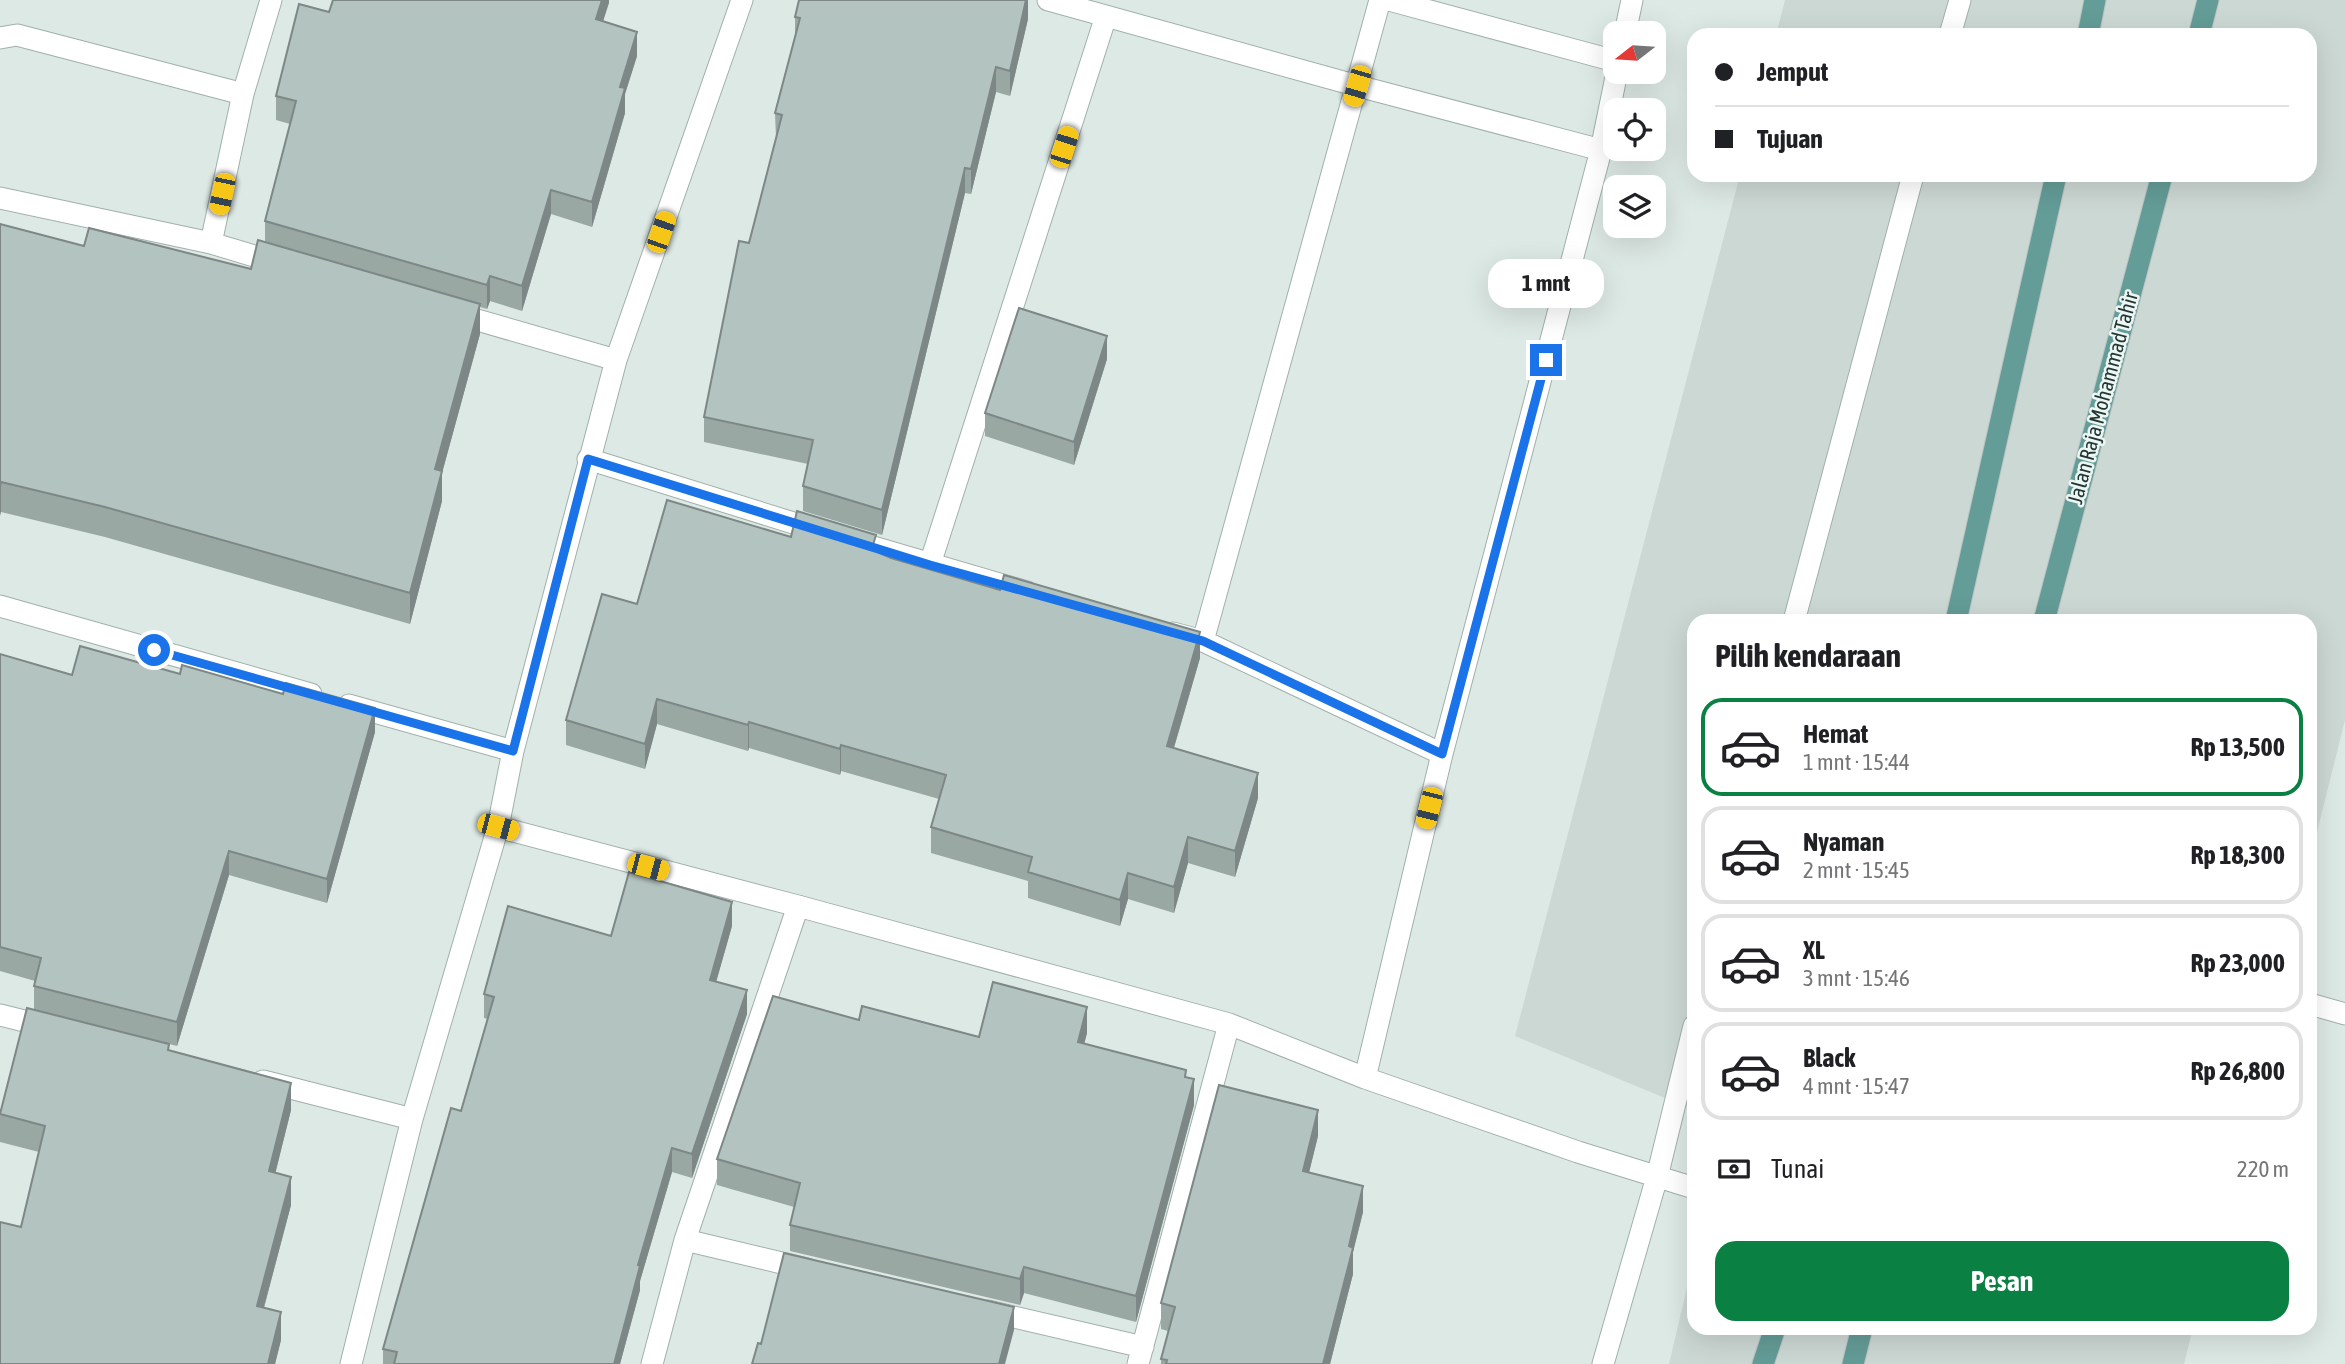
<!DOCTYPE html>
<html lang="id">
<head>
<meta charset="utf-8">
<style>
	:root { --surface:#fff; --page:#f6f6f6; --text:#202124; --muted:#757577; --line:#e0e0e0; --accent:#0b8043 }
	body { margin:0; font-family:"Asap Condensed",sans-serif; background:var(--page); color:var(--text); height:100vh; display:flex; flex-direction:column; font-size:26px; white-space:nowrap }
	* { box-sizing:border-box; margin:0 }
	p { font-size:23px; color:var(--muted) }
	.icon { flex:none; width:38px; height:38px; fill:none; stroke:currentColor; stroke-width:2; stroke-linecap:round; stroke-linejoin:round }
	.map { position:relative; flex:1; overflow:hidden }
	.panel { position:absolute; left:1687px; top:614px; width:630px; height:721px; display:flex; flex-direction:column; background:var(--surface); border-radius:21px; box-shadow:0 7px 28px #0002 }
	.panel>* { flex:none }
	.top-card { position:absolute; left:1687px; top:28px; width:630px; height:154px; border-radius:21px; box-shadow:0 7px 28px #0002; display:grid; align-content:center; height:154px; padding:0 28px; background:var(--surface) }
	.needle { width:46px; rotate:253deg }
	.fabs { position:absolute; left:1603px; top:21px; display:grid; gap:14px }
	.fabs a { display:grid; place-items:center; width:63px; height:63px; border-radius:14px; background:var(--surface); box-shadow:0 7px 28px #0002; font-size:35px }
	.end { position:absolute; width:32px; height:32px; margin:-16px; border:9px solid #1a73e8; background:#fff; box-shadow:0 0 0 4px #fff }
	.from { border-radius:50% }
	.bubble { position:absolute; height:49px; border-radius:21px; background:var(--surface); box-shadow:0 7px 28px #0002; font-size:23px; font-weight:700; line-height:49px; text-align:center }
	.car { position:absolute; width:21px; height:42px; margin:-21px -10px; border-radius:9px; box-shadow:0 0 5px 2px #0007; background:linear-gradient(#f5c518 24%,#345 0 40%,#f5c518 0 76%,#345 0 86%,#f5c518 0) }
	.top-card b { display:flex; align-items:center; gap:24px; height:66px; font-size:26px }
	.top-card b+b { border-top:2px solid var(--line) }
	.top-card i { width:18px; height:18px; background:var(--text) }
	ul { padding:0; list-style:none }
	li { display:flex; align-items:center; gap:21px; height:98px; margin:0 14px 10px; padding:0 14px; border:4px solid var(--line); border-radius:21px }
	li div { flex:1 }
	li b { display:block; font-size:26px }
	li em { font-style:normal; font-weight:700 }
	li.on { border-color:var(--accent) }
	li>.icon { width:63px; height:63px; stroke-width:1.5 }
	h2 { padding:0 28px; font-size:32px; line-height:84px }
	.pay { display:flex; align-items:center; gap:18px; height:77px; padding:0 28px; font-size:26px }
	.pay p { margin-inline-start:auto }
	.button { display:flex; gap:14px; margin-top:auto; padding:14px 28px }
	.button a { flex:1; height:80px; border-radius:21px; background:var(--accent); color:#fff; font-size:28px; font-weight:700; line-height:80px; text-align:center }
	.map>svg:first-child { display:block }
	.built { fill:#ccd8d4 }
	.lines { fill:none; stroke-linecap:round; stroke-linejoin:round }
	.minor-casing { stroke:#a1b0ac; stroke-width:23 }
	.major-casing { stroke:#bcc3c2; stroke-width:23 }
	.minor { stroke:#fff; stroke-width:21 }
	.major { stroke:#649c97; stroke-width:21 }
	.wall { fill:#9aa8a4 }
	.shaded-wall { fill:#7d8886 }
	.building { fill:#b3c3bf; stroke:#7d8886; stroke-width:2 }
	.route { stroke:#1a73e8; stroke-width:9 }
	.labels { text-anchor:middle; stroke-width:5; stroke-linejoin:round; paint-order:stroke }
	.street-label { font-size:21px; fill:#203734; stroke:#edf6f3 }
</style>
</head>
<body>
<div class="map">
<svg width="2345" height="1364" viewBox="0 0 2345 1364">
	<rect width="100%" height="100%" fill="#dde9e5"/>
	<path class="built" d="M1785,0H2345V720L2310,860V621H1694V1110L1515,1036L1740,175H2310V35H1776Z
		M1694,1258V1328H2193L2184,1364H1669Z"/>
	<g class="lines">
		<defs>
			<path id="minor" d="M1048,0L1358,86L1601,150
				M1389,0L1615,61
				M1625,33L1632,0
				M1950,35L1960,0
				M0,38L17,35L243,94
				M0,198L211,243L281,264
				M211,243L243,94L271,0
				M453,313L616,360
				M588,459L819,531
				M853,541L1027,592
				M930,564L1106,16
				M0,606L311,694
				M1794,621L1913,175
				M1173,633L1203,641L1442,754
				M1203,641L1380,0
				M349,705L513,751
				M498,827L798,906L1229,1024L1365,1078L1578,1152L1694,1188
				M2310,1004L2345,1014
				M0,1015L52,1028
				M1365,1078L1442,754L1601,150L1617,72
				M263,1081L412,1119
				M685,1240L807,1269
				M988,1311L1143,1347
				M351,1364L412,1119L498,827L513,751L616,360L742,0
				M652,1364L685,1240L798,906
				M1138,1364L1229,1024
				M1603,1364L1657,1177L1694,1026"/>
			<path id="major" d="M2088,35L2095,0
				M2199,35L2208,0
				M1956,621L2056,175
				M2044,621L2162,175
				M1763,1364L1775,1328
				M1853,1364L1862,1328"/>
		</defs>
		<use href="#minor" class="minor-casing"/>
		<use href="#major" class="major-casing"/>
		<use href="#minor" class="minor"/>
		<use href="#major" class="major"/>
	</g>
	<path class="wall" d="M609,0L603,21L637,56L625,94V113L592,227L551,214L522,311L490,301L487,309L480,307V334L442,473V501L410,624L105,537L1,512L0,224L84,246L251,269L265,242V221L290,124L276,120V96L329,12Z
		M1028,0V19L1010,96L996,92L971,194L965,193L882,535L803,511V486L808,464L704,442V417L776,139L775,113L795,39V17Z
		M1107,359L1074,465L985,436V413Z
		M791,537L876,545L880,554L891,558L1200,658L1174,748L1258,798L1235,877L1188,863L1174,913L1128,899L1120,926L1028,898V881L931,853V827L939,799L841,771L840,775L749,748L748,751L657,724L645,769L566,745V720L637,604Z
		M0,654L72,675L375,732L327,903L229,875L177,1046L169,1044V1050L291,1110L275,1173L291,1205L264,1308L281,1340L275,1364H0L21,1227L39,1152L0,1142V1113L34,1009V986L35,981L0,971Z
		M732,926L716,981L747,1014L692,1178L672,1172L640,1281V1290L620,1364H383V1349L461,1111L488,1019L484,1018V994L611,936Z
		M859,1020L979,1037L1087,1033L1084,1044L1186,1077L1194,1105L1136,1322L1024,1293L1020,1305L790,1251V1225L794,1207L717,1185V1159Z
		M1318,1136L1309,1172L1363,1212L1353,1252V1274L1330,1364H1161V1359L1168,1331L1161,1329V1303Z"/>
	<path class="shaded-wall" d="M602,0H609V3L596,43V19Z
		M1026,0H1028V19L1010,96V71Z
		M637,32V56L625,94V113L592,227V202L620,87Z
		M996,67V92L971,194V169Z
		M965,168V193L882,535V510Z
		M551,190V214L522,311V286Z
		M490,276V301L487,309V285Z
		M480,304V334L442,473V501L410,624V593L435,469Z
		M1107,336V359L1074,465V442Z
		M1,482V512L0,516V486Z
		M1200,632V658L1167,771V746Z
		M657,699V724L645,769V744Z
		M375,708V732L327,903V879Z
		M749,722V748L748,751V725Z
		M841,745V771L840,775V749Z
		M1258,773V798L1235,877V851Z
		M1188,837V863L1174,913V887Z
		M229,851V875L177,1046V1022Z
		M1128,873V899L1120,926V900Z
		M732,902V926L710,1004V980Z
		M747,990V1014L692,1178V1154Z
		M1087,1007V1033L1078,1068V1042Z
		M1194,1079V1105L1136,1322V1296Z
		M291,1083V1110L269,1199V1171Z
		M1318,1110V1136L1303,1197V1171Z
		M672,1148V1172L640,1281V1290L620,1364H614L638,1265Z
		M291,1177V1205L257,1333V1306Z
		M1363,1186V1212L1353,1252V1274L1330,1364H1323L1349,1246Z
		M1024,1267V1293L1020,1305V1279Z
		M1014,1307V1330L1005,1364H999Z
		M281,1312V1340L275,1364H268Z"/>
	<path class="building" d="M333,0H602L596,19L637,32L620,87L625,88L592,202L551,190L522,286L490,276L487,285L265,221L296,101L276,96L299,4L329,12Z
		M799,0H1026L1010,71L996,67L971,169L965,168L882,510L803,486L813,440L704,417L739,241L749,243L782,115L775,113L800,18L795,17Z
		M0,224L84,246L89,228L251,269L258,240L480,304L435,469L442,471L410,593L105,507L1,482L0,486Z
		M1019,308L1107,336L1074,442L985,413Z
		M667,500L791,537L797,511L876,535L873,545L880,547L879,553L891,558L1000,590L1004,575L1200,632L1167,746L1258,773L1235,851L1188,837L1174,887L1128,873L1120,900L1028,872L1032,857L931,827L946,775L841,745L840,749L749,722L748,725L657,699L645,744L566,720L602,594L637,604Z
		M80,646L180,674L182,665L283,694L286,683L375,708L327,879L229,851L177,1022L34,986L41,958L0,947V654L72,675Z
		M629,872L732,902L710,980L747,990L692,1154L672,1148L638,1265L640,1266L614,1364H394L397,1352L383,1349L451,1108L461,1111L494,997L484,994L508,906L611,936Z
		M993,982L1087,1007L1078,1042L1186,1070L1185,1077L1194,1079L1136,1296L1024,1267L1020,1279L790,1225L800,1183L717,1159L773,996L859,1020L862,1006L979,1037Z
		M27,1008L169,1044L168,1050L291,1083L269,1171L291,1177L257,1306L281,1312L268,1364H0V1222L21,1227L45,1126L0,1114Z
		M1219,1085L1318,1110L1303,1171L1363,1186L1349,1246L1353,1248L1323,1364H1166L1167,1360L1161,1359L1175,1307L1161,1303Z
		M784,1253L1014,1307L999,1364H752L758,1343L761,1344Z"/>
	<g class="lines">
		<path class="route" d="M154,650L513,751L588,459L930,565L1203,641L1442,754L1546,360"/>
	</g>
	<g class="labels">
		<g class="street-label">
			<text transform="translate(2103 398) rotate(-75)" y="7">Jalan Raja Mohammad Tahir</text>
		</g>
	</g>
</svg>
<div class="fabs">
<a><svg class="needle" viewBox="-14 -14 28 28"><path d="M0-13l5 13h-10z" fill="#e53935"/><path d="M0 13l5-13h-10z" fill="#757577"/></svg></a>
<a><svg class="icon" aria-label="locate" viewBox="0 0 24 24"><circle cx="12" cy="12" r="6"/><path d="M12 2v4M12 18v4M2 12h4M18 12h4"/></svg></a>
<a><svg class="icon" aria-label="layers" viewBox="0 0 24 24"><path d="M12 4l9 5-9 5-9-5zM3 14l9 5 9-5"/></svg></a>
</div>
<i class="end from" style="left:154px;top:650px"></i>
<i class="end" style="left:1546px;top:360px"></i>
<div class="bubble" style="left:1488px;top:259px;width:116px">1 mnt</div>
<i class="car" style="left:1357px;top:86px;rotate:196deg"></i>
<i class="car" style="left:1064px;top:147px;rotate:18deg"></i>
<i class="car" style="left:222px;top:194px;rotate:192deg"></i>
<i class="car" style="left:661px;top:232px;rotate:19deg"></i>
<i class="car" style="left:1429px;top:808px;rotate:194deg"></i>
<i class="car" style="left:498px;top:827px;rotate:105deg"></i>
<i class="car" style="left:648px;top:867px;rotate:105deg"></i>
<div class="top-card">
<b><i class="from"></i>Jemput</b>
<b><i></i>Tujuan</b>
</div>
<section class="panel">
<h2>Pilih kendaraan</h2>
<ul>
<li class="on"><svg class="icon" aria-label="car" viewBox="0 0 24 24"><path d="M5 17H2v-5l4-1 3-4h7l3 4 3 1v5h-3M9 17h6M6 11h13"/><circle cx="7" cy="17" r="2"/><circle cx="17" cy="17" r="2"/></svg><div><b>Hemat</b><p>1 mnt · 15:44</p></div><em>Rp 13,500</em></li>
<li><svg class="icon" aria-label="car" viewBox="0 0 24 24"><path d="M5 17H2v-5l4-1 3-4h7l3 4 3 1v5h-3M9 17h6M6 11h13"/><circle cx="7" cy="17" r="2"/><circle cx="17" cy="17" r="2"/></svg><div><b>Nyaman</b><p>2 mnt · 15:45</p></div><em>Rp 18,300</em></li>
<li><svg class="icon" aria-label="car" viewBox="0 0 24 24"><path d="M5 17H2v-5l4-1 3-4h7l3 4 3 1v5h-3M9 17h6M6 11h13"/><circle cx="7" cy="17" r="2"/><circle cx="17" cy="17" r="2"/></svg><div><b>XL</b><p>3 mnt · 15:46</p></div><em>Rp 23,000</em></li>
<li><svg class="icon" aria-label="car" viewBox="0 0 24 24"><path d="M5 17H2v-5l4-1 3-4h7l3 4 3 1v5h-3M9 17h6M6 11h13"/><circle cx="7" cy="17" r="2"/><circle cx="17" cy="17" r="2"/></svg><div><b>Black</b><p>4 mnt · 15:47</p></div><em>Rp 26,800</em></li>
</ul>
<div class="pay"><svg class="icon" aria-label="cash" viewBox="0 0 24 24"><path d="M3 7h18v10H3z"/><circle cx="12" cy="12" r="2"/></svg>Tunai<p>220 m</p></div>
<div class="button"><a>Pesan</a></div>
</section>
</div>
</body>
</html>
